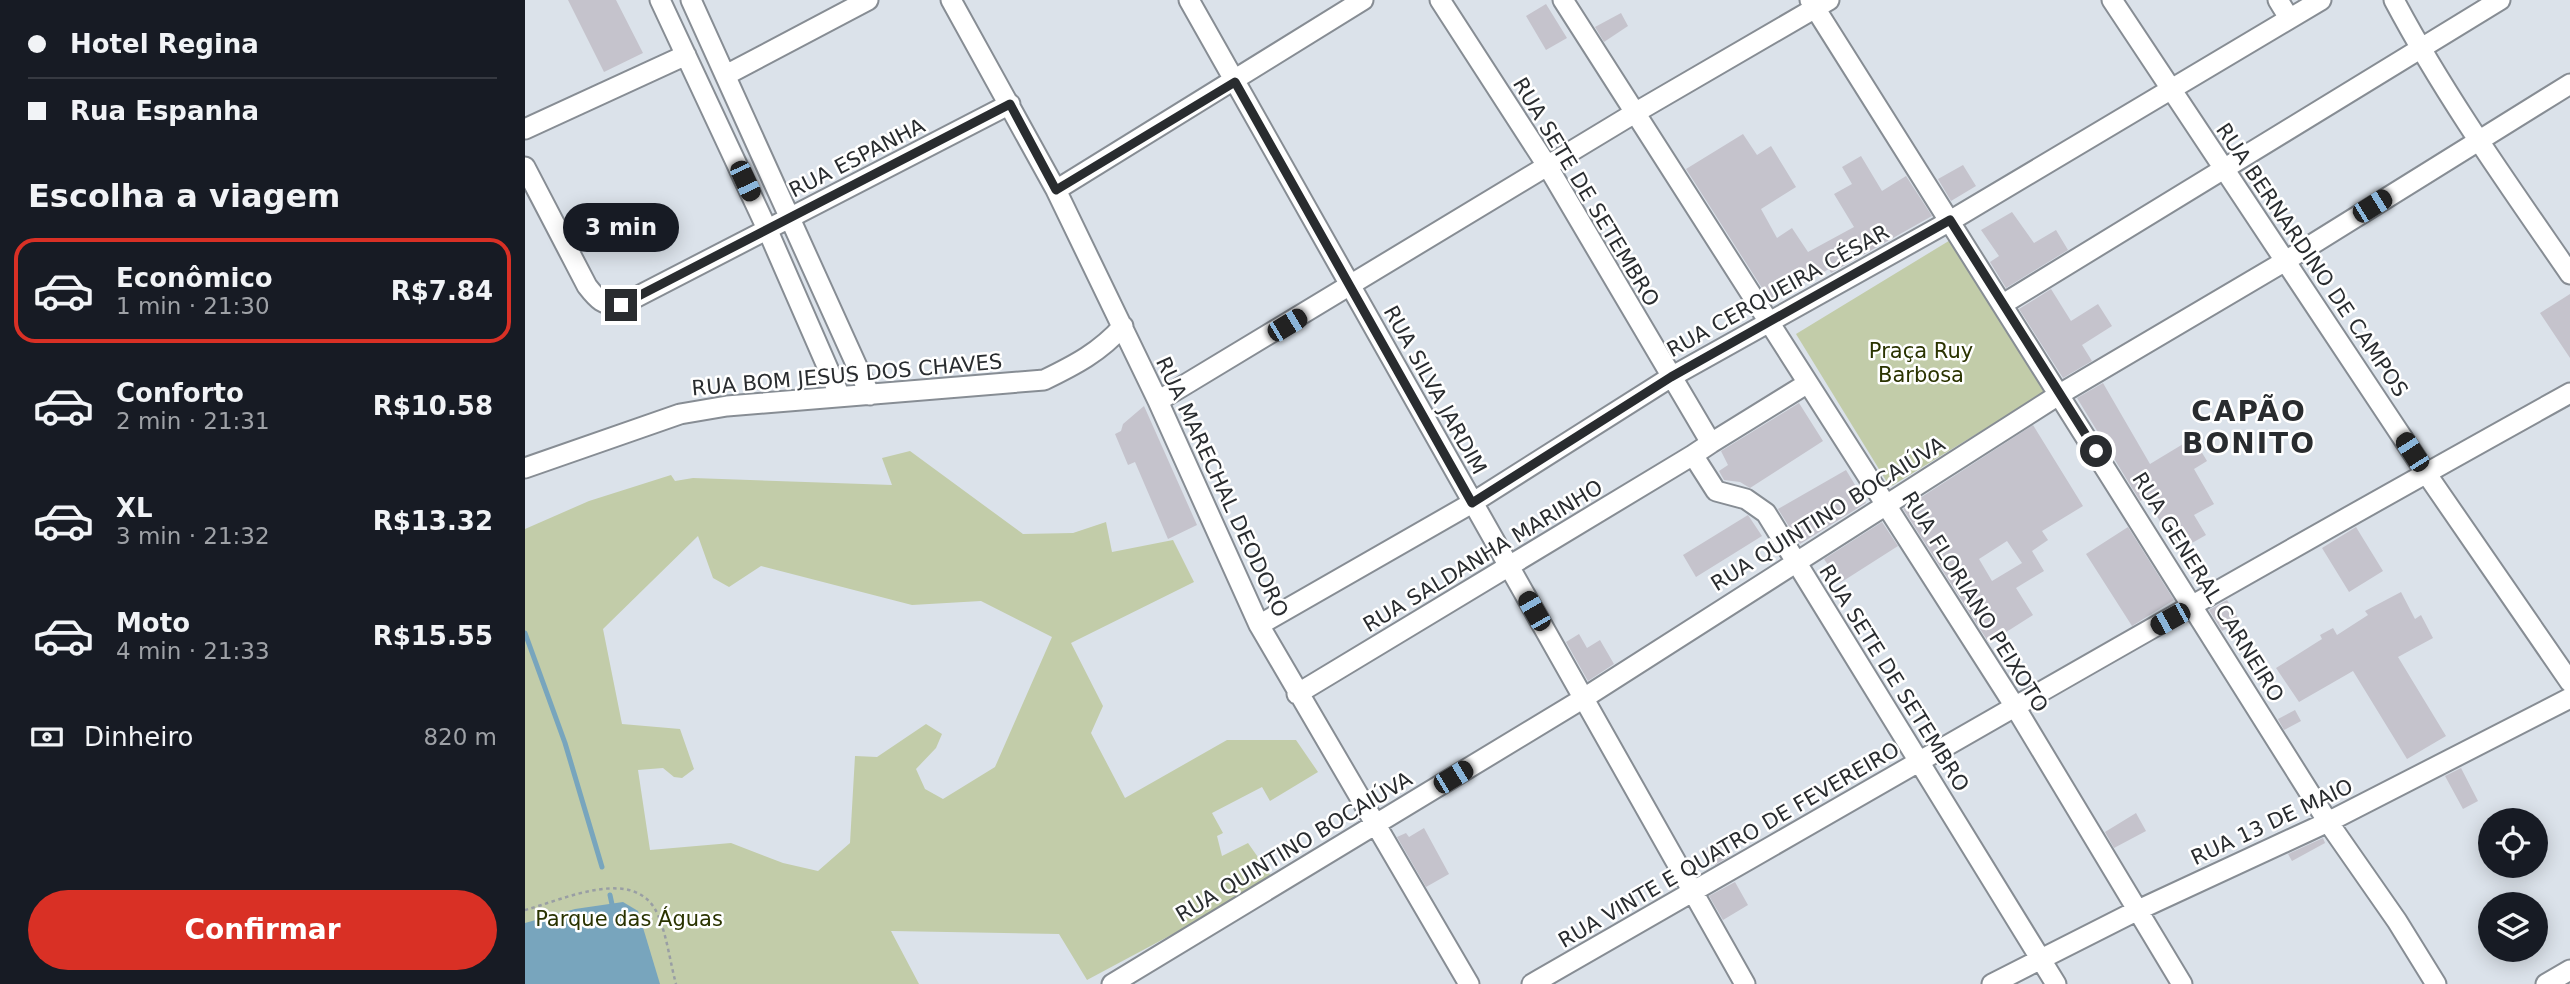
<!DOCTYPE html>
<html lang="pt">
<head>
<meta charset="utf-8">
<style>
	:root { --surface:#171b24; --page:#20242c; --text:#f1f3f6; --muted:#9ea1a6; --line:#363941; --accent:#d93025 }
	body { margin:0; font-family:"DejaVu Sans",sans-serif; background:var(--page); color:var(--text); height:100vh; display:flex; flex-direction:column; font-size:26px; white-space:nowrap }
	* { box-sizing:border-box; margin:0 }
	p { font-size:23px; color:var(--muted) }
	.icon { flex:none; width:38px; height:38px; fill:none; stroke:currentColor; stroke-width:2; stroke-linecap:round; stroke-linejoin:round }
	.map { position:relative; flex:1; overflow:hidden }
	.drawer { display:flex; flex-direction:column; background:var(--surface); width:525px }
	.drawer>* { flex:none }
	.guide { display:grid; align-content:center; height:154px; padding:0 28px; background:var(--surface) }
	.buttons { position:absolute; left:1953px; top:808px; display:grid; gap:14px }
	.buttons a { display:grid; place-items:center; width:70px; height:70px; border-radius:50%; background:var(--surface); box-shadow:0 4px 18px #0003; font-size:35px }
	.end { position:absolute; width:32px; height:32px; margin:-16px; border:9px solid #292c2f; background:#fff; box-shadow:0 0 0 4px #fff }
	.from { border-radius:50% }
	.bubble { position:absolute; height:49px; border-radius:24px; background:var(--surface); box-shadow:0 4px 18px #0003; font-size:23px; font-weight:800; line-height:49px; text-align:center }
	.car { position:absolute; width:21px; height:42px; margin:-21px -10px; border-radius:9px; box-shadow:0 0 5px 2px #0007; background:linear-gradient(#222 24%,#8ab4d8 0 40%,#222 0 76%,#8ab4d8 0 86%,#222 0) }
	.guide b { display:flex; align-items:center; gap:24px; height:66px; font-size:26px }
	.guide b+b { border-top:2px solid var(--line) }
	.guide i { width:18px; height:18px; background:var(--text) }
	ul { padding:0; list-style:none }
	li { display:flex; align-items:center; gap:21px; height:105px; margin:0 14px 10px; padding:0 14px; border:4px solid transparent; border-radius:21px }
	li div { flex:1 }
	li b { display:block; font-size:26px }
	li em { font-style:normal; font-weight:800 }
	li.active { border-color:var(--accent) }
	li>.icon { width:63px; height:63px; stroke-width:1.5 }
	h2 { padding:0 28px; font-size:32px; line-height:84px }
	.pay { display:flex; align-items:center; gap:18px; height:77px; padding:0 28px; font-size:26px }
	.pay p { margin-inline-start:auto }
	.cta { display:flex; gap:14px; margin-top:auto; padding:14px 28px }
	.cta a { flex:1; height:80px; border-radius:42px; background:var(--accent); color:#fff; font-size:28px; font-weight:800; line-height:80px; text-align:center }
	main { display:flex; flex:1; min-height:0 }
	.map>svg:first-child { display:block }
	.green { fill:#c2cca9; fill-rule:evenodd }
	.water { fill:#78a5bd }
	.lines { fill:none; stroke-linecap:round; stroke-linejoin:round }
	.stream { stroke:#78a5bd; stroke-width:5 }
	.building { fill:#c5c3cc; fill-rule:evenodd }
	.minor-casing { stroke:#878d94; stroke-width:23 }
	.path { stroke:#999ea4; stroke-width:2.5; stroke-dasharray:3.5 3.5; stroke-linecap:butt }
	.minor { stroke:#fff; stroke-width:19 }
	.route { stroke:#292c2f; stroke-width:9 }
	.labels { text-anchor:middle; stroke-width:5; stroke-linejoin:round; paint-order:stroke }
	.street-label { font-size:21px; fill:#292c2f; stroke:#fff }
	.park-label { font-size:21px; fill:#2a3300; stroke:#fff }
	.district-label { font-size:28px; font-weight:bold; letter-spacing:2px; fill:#292c2f; stroke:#fff }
</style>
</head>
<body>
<main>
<section class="drawer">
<div class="guide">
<b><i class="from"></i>Hotel Regina</b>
<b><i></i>Rua Espanha</b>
</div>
<h2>Escolha a viagem</h2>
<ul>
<li class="active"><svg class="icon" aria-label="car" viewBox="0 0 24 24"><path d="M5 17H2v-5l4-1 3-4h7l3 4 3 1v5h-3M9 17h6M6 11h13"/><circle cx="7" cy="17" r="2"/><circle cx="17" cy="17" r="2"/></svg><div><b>Econômico</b><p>1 min · 21:30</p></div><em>R$7.84</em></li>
<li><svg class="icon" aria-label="car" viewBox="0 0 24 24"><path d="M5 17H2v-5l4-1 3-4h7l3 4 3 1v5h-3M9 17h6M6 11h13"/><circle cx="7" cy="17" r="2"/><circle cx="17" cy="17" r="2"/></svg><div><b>Conforto</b><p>2 min · 21:31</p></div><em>R$10.58</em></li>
<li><svg class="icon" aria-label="car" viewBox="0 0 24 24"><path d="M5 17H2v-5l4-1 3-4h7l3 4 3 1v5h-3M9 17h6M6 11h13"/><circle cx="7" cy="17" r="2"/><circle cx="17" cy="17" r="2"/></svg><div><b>XL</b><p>3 min · 21:32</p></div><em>R$13.32</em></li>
<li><svg class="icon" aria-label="car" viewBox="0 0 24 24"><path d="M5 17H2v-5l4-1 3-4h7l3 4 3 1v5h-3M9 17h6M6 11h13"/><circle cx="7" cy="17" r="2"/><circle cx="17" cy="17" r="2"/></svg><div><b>Moto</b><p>4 min · 21:33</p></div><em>R$15.55</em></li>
</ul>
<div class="pay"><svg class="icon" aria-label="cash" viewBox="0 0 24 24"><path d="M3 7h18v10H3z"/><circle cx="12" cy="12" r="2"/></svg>Dinheiro<p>820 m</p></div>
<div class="cta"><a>Confirmar</a></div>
</section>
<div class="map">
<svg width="2045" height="984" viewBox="0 0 2045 984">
	<rect width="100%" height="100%" fill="#dbe2ea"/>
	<path class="green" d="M1427,239L1520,392L1365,487L1271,334Z
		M385,451L498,534L548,533L581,522L587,552L648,540L669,582L546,643L578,706L566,733L600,798L702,740H771L793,772L745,801L737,787L687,813L698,833L692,836L697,856L723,843L749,880L562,980L534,934L366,931L394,984H0V529L64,501L146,475L150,481L168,478L367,485L357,458ZM173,536L188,578L204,587L236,566L387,605L456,601L527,637L470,767L418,799L400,789L391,769L411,748L417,734L401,724L352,757L330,756L325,843L293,871L258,863L206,843L125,850L113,770L138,768L149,777L157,778L169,769L155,729L97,724L78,629Z"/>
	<path class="water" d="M98,902L113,911L135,984H0V923L50,909Z"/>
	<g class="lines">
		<path class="stream" d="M0,633L40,743L77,867
			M85,895L88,909"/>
	</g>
	<path class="building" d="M43,0H91L118,53L79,72Z
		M1021,4L1042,38L1021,50L1001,16Z
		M1096,13L1103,26L1079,42L1070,27Z
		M1218,134L1232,155L1246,146L1271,187L1236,209L1252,238L1267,228L1283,252L1329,227L1309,194L1327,184L1317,167L1336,156L1357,191L1381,176L1407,216L1306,273L1304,269L1246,302L1161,169Z
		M1438,165L1451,186L1426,201L1413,179Z
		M1487,212L1509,243L1531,230L1543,250L1481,288L1465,262L1474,256L1456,230Z
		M1526,289L1546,321L1573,304L1587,326L1557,345L1567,361L1538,378L1494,309Z
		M2045,294V358L2015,313Z
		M1578,383L1625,464L1668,438L1682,461L1669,469L1689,504L1669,515L1681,535L1653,551L1621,498L1615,501L1552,398Z
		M1274,403L1298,441L1225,488L1215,482L1199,480L1194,471L1203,465L1196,451Z
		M619,406L672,525L643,539L610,462L603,465L590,434L596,431L598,424Z
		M1508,425L1558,506L1517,531L1523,540L1507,551L1519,571L1491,588L1508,615L1464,643L1378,509ZM1482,541L1497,563L1467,581L1454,559Z
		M1321,470L1341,503L1275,544L1253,509Z
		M1223,515L1237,536L1171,577L1158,555Z
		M1357,522L1373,546L1315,583L1299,559Z
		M1603,527L1649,600L1607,626L1561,554Z
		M1831,527L1858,571L1824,592L1797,548Z
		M1876,592L1890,619L1896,615L1908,638L1873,657L1921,736L1882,759L1828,671L1774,702L1751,668L1797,639L1795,635L1808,628L1812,635L1843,615L1840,611Z
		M1702,600L1715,621L1697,631L1684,610Z
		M1054,634L1062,648L1075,640L1089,664L1063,681L1041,642Z
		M1770,710L1776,721L1759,730L1753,719Z
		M1936,768L1953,801L1938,809L1920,776Z
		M1611,813L1621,831L1589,848L1580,832Z
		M899,828L924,874L901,887L872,837L881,833L884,837Z
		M1798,838L1800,843L1767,861L1763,854Z
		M1196,840L1205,856L1190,865L1181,848Z
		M1210,882L1223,905L1198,920L1184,896Z"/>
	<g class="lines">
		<defs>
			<path id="minor" d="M135,0L243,231L315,396
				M166,0L345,395
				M426,0L531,190L633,401L734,625L944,984
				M664,0L1220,984
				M915,0L1023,167L1186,443L1168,455L1191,491L1221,499L1241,513L1531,984
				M1038,0L1489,705L1657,984
				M1285,0L1803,822L1872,921L1911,984
				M1587,0L1901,473L2045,682
				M1753,0L1764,18
				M1869,0C1920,96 1983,184 2045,274
				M201,75L343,0
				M0,129L161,55
				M0,167L62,286C72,299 78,306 96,305L485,104
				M531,190L838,0
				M1478,304L1975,0
				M633,401L1108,114L1304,0
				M1186,443L1283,383
				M0,468L155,414L202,406L519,380C550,365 575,352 598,326
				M734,625L947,503L1146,377L1425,221L1796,0
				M772,694L1168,455
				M587,984L1059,698L1535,394L1762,260L2045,84
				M1007,984C1352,786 1697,586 2045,393
				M1467,984L1611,911L1803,822L2045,698
				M2021,984L2045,970"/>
		</defs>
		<use href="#minor" class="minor-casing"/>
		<path class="path" d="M0,910C38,900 111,864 133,915C142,936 145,962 151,984"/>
		<use href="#minor" class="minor"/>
	</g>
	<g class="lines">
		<path class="route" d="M96,305L485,104L531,190L710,82L947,503L1146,377L1425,220L1571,451"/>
	</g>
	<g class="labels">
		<g class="street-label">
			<text transform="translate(332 158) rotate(-27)" y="7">RUA ESPANHA</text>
			<text transform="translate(1061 192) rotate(59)" y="7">RUA SETE DE SETEMBRO</text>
			<text transform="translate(1787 260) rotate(56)" y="7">RUA BERNARDINO DE CAMPOS</text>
			<text transform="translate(1253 291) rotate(-29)" y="7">RUA CERQUEIRA CÉSAR</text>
			<text transform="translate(322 375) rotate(-5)" y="7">RUA BOM JESUS DOS CHAVES</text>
			<text transform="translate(910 390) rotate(61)" y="7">RUA SILVA JARDIM</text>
			<text transform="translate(697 487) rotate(65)" y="7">RUA MARECHAL DEODORO</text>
			<text transform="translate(1303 514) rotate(-32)" y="7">RUA QUINTINO BOCAIÚVA</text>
			<text transform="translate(958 556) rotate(-31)" y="7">RUA SALDANHA MARINHO</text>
			<text transform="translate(1683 587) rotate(58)" y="7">RUA GENERAL CARNEIRO</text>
			<text transform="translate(1450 602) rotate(58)" y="7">RUA FLORIANO PEIXOTO</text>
			<text transform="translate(1369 678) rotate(58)" y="7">RUA SETE DE SETEMBRO</text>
			<text transform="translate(1747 822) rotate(-25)" y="7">RUA 13 DE MAIO</text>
			<text transform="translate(1204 845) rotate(-30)" y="7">RUA VINTE E QUATRO DE FEVEREIRO</text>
			<text transform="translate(769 847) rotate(-31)" y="7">RUA QUINTINO BOCAIÚVA</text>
		</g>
		<g class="park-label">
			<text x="1396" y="358">Praça Ruy<tspan x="1396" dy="24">Barbosa</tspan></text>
			<text x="104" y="926">Parque das Águas</text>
		</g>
		<g class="district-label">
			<text x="1724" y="421">CAPÃO<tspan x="1724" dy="32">BONITO</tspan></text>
		</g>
	</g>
</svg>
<div class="buttons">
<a><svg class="icon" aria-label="locate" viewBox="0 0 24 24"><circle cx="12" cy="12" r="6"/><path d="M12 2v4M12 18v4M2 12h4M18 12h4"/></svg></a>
<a><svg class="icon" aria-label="layers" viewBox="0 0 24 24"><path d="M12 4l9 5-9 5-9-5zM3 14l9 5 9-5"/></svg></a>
</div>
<i class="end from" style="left:1571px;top:451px"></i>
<i class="end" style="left:96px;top:305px"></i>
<div class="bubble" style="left:38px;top:203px;width:116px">3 min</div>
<i class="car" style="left:220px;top:181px;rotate:155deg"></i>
<i class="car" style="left:1847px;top:206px;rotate:58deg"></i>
<i class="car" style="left:762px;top:325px;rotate:59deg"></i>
<i class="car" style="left:1887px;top:452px;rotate:327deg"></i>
<i class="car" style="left:1009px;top:611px;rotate:330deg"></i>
<i class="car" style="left:1645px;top:619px;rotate:241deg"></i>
<i class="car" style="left:928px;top:777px;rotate:59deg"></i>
</div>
</main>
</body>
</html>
